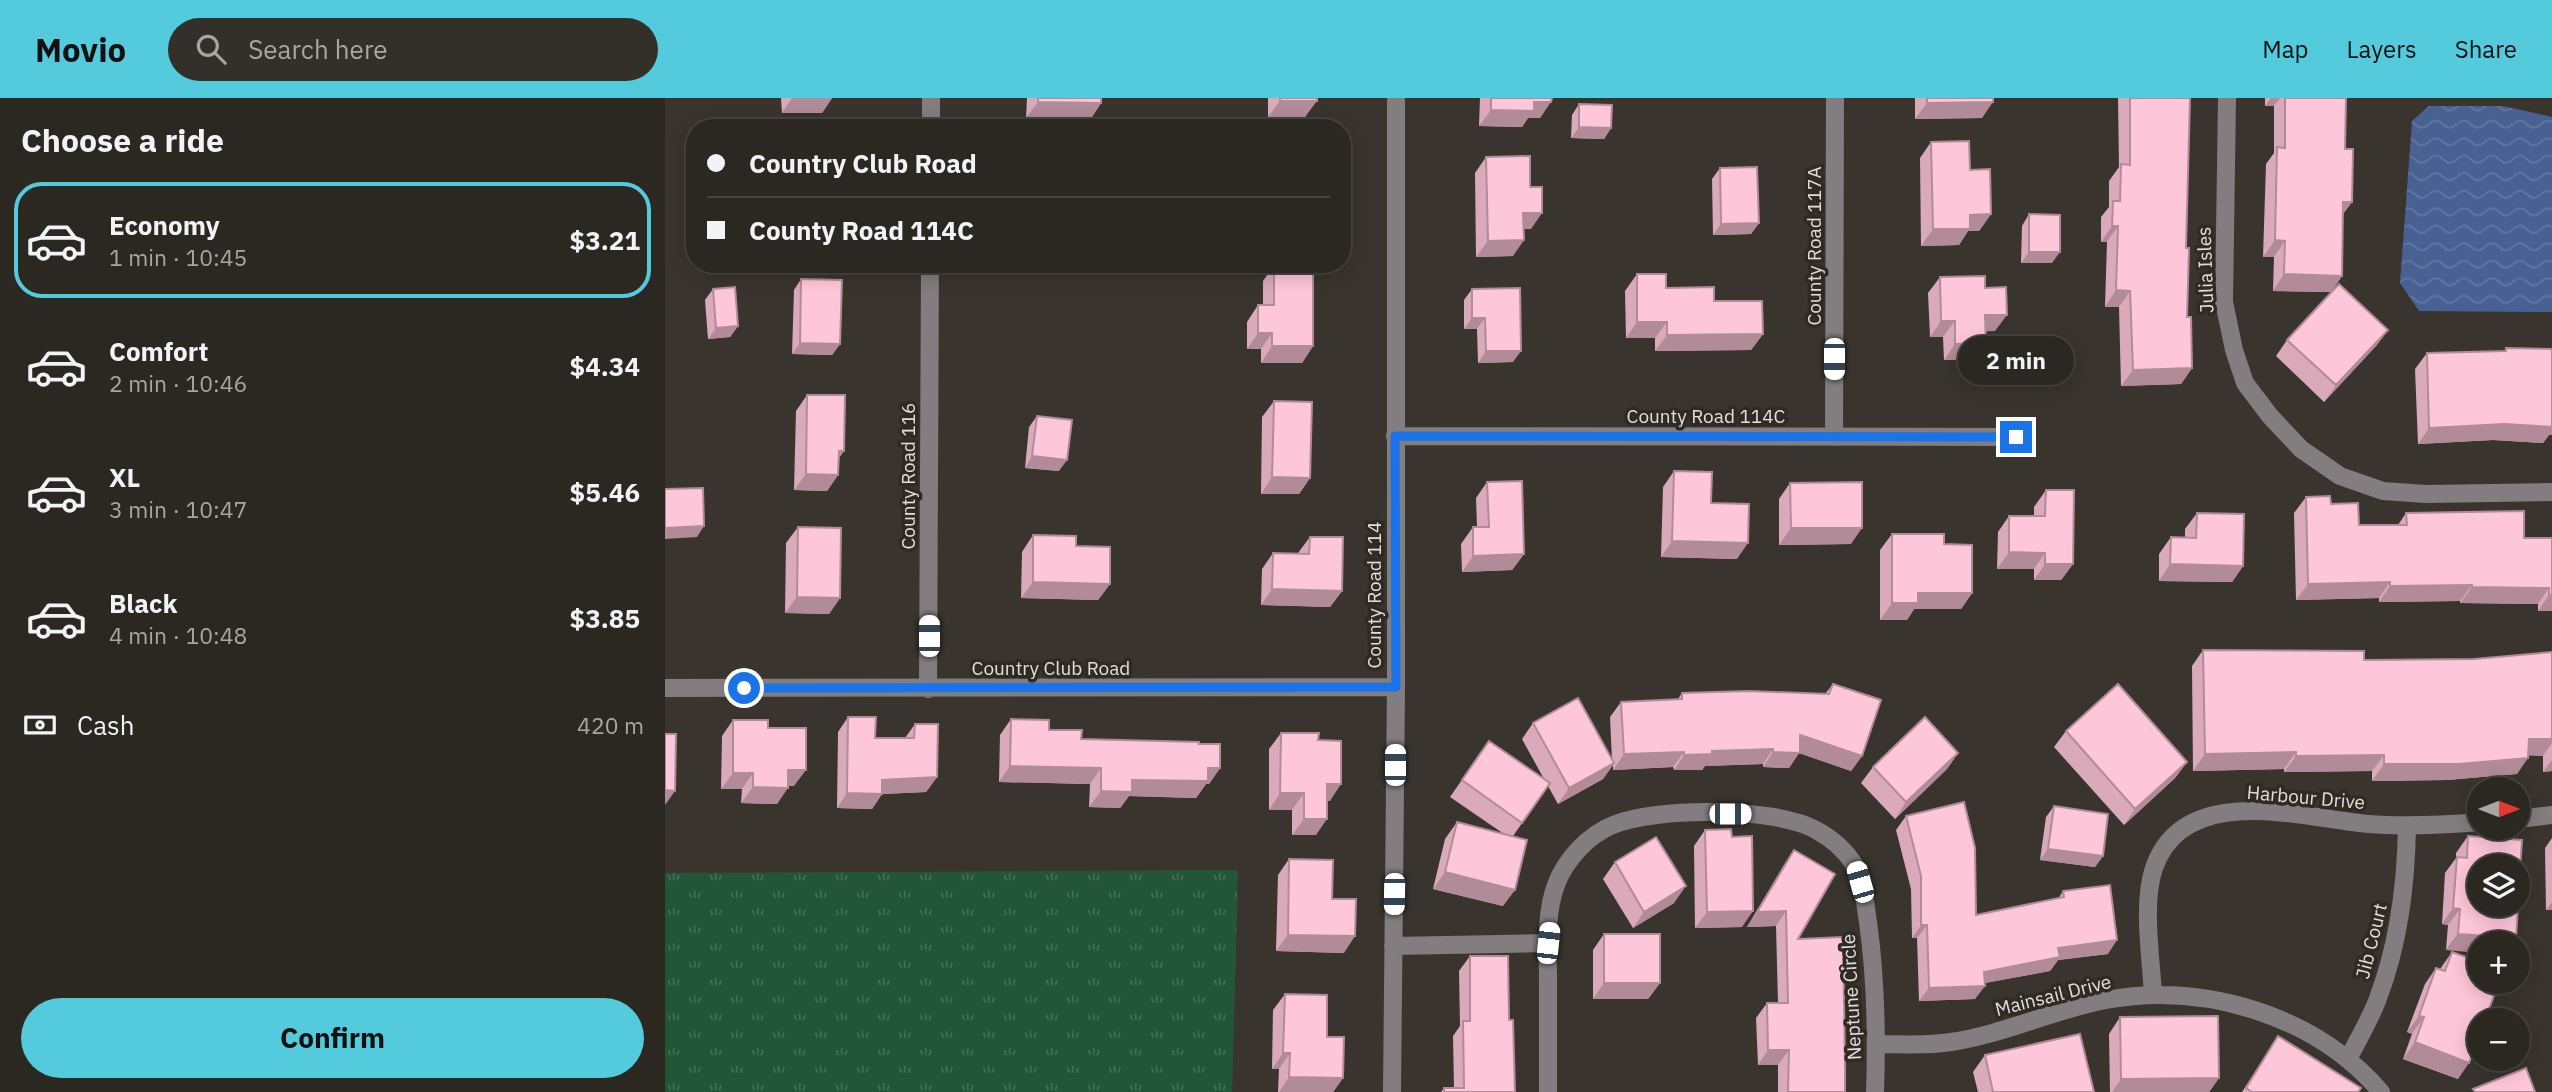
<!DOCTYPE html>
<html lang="en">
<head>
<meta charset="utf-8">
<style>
	:root { --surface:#2b2822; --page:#33302a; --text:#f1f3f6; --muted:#a6a6a5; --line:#474440; --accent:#54cadd }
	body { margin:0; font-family:"IBM Plex Sans",sans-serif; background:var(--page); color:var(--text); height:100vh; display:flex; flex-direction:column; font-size:26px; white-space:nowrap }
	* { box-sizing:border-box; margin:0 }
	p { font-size:23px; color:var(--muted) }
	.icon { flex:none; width:38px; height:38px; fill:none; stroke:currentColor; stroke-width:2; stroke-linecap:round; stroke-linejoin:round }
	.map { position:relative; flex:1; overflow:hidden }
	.sheet { display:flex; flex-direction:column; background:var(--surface); width:665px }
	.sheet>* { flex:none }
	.hud { position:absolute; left:21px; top:21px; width:665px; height:154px; border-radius:28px; box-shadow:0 4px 18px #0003,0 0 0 2px var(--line); display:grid; align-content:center; height:154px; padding:0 21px; background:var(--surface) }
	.needle { width:46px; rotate:90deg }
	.controls { position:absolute; left:1802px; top:679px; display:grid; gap:14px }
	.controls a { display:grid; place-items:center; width:63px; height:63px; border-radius:50%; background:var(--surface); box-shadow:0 4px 18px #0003,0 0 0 2px var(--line); font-size:35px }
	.end { position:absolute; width:32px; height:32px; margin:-16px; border:9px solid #1a73e8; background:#fff; box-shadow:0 0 0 4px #fff }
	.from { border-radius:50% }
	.bubble { position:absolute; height:49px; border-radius:24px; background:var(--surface); box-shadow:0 4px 18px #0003,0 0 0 2px var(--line); font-size:23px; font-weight:800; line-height:49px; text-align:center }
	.car { position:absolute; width:21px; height:42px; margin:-21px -10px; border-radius:9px; box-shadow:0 0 5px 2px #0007; background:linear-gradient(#fff 24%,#345 0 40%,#fff 0 76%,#345 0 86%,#fff 0) }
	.hud b { display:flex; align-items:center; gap:24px; height:66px; font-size:26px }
	.hud b+b { border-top:2px solid var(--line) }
	.hud i { width:18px; height:18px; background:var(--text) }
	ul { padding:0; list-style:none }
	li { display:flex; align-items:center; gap:21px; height:116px; margin:0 14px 10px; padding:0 7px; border:4px solid transparent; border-radius:28px }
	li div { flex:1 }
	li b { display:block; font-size:26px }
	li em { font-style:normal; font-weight:800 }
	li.active { border-color:var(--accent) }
	li>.icon { width:63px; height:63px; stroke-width:1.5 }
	h2 { padding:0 21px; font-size:32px; line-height:84px }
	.pay { display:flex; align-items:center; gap:18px; height:77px; padding:0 21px; font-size:26px }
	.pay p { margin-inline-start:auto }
	.cta { display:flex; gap:14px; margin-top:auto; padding:14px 21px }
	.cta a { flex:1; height:80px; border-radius:42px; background:var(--accent); color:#111; font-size:28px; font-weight:800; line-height:80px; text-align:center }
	header { display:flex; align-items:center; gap:42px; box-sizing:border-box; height:98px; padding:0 35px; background:var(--accent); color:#111 }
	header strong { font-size:33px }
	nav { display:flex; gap:38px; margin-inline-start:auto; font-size:24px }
	.search { width:490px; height:63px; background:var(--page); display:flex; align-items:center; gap:18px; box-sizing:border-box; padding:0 24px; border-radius:38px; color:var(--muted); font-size:26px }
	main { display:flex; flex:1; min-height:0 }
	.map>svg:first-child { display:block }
	.grass { fill:url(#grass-tufts) }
	.water { fill:url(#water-waves) }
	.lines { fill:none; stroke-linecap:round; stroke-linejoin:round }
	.minor { stroke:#827d7e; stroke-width:18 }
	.wall { fill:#daaabb }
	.shaded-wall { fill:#b28b98 }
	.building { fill:#fec6d9; stroke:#b28b98; stroke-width:2 }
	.route { stroke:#1a73e8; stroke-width:9 }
	.labels { text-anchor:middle; stroke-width:7; stroke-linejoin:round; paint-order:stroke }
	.street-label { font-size:19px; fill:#e1ded9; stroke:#2f2b24 }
</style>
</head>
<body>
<header>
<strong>Movio</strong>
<div class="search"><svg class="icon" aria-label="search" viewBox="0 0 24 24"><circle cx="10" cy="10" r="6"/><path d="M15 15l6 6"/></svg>Search here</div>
<nav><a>Map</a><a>Layers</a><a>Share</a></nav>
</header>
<main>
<section class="sheet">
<h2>Choose a ride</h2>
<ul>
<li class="active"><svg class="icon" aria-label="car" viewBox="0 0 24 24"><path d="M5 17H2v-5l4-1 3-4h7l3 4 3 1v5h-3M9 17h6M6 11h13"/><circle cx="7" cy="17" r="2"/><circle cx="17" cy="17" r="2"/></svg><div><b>Economy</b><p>1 min · 10:45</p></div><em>$3.21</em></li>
<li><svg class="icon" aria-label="car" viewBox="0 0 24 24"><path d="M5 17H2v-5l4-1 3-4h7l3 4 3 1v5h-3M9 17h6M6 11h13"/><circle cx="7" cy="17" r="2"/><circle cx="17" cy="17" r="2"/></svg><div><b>Comfort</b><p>2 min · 10:46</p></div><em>$4.34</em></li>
<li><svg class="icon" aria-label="car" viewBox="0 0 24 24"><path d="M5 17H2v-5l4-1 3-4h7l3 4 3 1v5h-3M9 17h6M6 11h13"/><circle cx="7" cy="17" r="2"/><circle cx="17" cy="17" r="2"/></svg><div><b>XL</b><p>3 min · 10:47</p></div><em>$5.46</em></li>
<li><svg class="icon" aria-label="car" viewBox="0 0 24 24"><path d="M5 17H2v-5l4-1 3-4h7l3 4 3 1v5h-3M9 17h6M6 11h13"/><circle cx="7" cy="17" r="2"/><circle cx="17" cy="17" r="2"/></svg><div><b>Black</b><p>4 min · 10:48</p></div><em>$3.85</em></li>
</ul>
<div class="pay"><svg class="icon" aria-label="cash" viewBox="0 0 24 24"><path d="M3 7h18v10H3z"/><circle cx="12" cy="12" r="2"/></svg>Cash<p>420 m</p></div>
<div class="cta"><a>Confirm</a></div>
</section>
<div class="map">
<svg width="1887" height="994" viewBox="0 0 1887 994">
	<defs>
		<pattern id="grass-tufts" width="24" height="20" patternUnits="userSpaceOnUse" patternTransform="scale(1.75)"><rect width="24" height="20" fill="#235639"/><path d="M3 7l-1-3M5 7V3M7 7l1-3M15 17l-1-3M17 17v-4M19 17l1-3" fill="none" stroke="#436e55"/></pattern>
		<pattern id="water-waves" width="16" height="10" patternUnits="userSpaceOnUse" patternTransform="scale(1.75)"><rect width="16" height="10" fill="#486092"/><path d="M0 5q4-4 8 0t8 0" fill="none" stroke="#6276a1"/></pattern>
	</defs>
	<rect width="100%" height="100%" fill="#39352e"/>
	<path class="grass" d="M573,772L567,994H0V775Z"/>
	<path class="water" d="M1764,8H1838L1887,19V214L1754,213L1735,185L1747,23Z"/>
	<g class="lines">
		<path class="minor" d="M1562,0L1559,204L1569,252L1580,285L1605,318L1636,351L1675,378L1718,393L1761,396L1887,394
			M266,30V0
			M730,338L1351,339
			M1169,339L1170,0
			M0,590L731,589
			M263,591L265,166
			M1853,721L1887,717
			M728,848L883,845
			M1488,897C1486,859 1477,805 1489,770C1519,683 1637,720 1703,726C1741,729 1778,727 1815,724
			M1212,946C1237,946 1262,948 1286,944C1339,936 1388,912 1441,902C1539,884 1650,917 1716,994
			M1683,961C1693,942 1704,923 1712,903C1734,846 1741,788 1742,728
			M727,994L731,589V0
			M883,994C883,957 883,920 883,882C883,852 880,816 891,787C900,762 923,737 948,727C990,709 1111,709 1151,732C1166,740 1181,753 1190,768C1199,784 1200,806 1203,824C1211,881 1212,937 1210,994"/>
	</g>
	<path class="wall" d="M116,0H167L157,15H117Z
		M362,0H436V5L425,22L361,20Z
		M603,0H652L640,19H603Z
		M815,0H887L875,20H863L857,29L814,28Z
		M1250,0H1328L1317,20L1250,21Z
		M1453,0H1525L1521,150L1522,219L1527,270L1516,286L1456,288L1454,209H1440L1442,144H1436V119L1444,109V83L1454,69Z
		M1600,0H1681L1680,51L1687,104L1678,116L1677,178L1666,194L1608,193L1609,159H1598L1601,66L1609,55V8H1600Z
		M914,6L946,30L939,41L906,40L907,17Z
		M1266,44L1305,72L1326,116L1314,133H1303L1294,147L1256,148L1255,60Z
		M821,59L866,131H859L848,158L811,159L810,75Z
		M1055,70L1094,125L1086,136L1048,137L1047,81Z
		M1364,116L1387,165H1356L1357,128Z
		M605,166H648V248L637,265H596V251H582V224L593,207H598V183L605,173Z
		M972,176L1001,190L1049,203L1098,236L1086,252L990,253V240H961L960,193Z
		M1275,179L1320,190L1330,233H1321V245L1309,261L1279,262L1278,239H1265L1263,195Z
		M136,181L175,246L167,257L127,256L129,192Z
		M48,191L73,228L65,239L43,241L40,202Z
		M807,191L848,264L813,265L812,231H799V202Z
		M1723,232L1711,248L1659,304L1611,258L1622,242Z
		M1841,250L1884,337L1878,345L1828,342L1753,346L1750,271L1762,255L1839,253Z
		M142,297L179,353L173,361V377L162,393L129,392L131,313Z
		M609,303L645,380L634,396H596L597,319Z
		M372,318L394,373L360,370L364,329Z
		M1009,373L1046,405L1072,461L996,459L998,389Z
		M822,384L859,456L847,472L797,474L796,446L808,429H812L811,400Z
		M1125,385L1186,446L1114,447V401Z
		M1381,392L1408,466L1396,482H1369V471H1332L1333,434L1344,418H1369V409Z
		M1641,399L1666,406L1694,427H1733L1741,415L1859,440H1887V513H1873V506L1795,505V503L1714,504V500L1631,502L1629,415Z
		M1532,415L1578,468L1567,484L1494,483V456L1506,439L1520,440V431Z
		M133,429L175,500L164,516L120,515L121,445Z
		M1227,436L1279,446L1307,495L1296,511H1249L1242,522H1215V452Z
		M368,437L411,448L445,486L433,502L356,500L357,454Z
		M645,439L677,493L665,509L596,507L597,471L608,455H633Z
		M1538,552L1699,562L1809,561L1887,554V673L1878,674V658L1863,657L1852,676L1782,682L1707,683V673L1619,674V671L1528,673L1527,568Z
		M1168,586L1197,658L1186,673L1134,655L1124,670L1098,669V666L1040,668L1037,672H1009L1008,669L948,672V667L938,681L893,706L883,688L848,738L838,808L768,791L780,741L792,724L839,736L785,699L824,643L879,681L857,641L868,625L947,662L945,619L956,604L1013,601L1017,595L1160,596Z
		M183,619L210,640H240L250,626L272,679L261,694L217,696L207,711L172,710L173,634Z
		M346,621L416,641L534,646L555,670L544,686H541L531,700L464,698L455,710L424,709L425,686L334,684L335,637Z
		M68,622L103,630L129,688H123L112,706L76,705L77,691H56L57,638Z
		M1401,633L1522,664L1510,680L1459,727L1389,649Z
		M616,635L653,642L665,703H662L651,737H627V712H604V651Z
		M1293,655L1282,671L1230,721L1196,685L1208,669Z
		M1389,708L1438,758L1430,769L1375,762L1381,719Z
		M1241,718L1311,817L1393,801L1398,793L1443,856L1393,862L1385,873L1319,885L1310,901L1254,903L1252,840H1247L1246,791L1231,732Z
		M1040,732L1067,739L1077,829L1030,830L1029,748Z
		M1803,738L1815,807L1781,852L1783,827L1777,826L1780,775L1791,760V755Z
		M1887,740V812H1881L1880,750Z
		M1129,752L1133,841L1180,994H1113V967H1093L1091,920L1102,905H1113L1111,828L1082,829L1119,767Z
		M624,761L667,801L679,855L611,853L613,777Z
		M950,764L1009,805L968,830L938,781Z
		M939,836L995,885L983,901H928V852Z
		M1787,854L1793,981L1738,961L1747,936L1742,934L1760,886L1771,870L1775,871Z
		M805,858L844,922L850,994H776L779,990H789L788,938L795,928L794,873Z
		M620,896L662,939L678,980L668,994H613L614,971H607L608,912Z
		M1455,919L1554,980L1544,994H1445L1444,936Z
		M1613,938L1693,994H1577Z
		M1320,957L1429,994H1313L1308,974Z"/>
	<path class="shaded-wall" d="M127,0H167L157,15H117Z
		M1606,0H1615L1609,8H1600Z
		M615,3H652L640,19H603Z
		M373,4L436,5L425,22L361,20Z
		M869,4H886L875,20H863L857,29L814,28L826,12Z
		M1328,4L1317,20L1250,21L1262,5Z
		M914,29L946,30L939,41L906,40Z
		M1678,104H1687L1675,120Z
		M858,115H877L866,131H847Z
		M1326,116L1314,133H1303L1294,147L1256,148L1268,131L1305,117Z
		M1094,125L1086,136L1048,137L1056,126Z
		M1447,128H1453L1442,144H1436Z
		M859,142L848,158L811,159L823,143Z
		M1610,142L1620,143L1609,159H1598Z
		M1364,154H1395L1387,165H1356Z
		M1619,176L1677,178L1666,194L1608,193Z
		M1451,192L1465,193L1454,209H1440Z
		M1320,217H1342L1330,233L1309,234Z
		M807,220H820L812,231H799Z
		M1276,223H1290L1278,239H1265Z
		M972,224H1002L990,240H961Z
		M73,228L65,239L43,241L51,230Z
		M1723,232L1711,248L1659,304L1671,287Z
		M593,235H607L596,251H582Z
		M1098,236L1086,252L990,253L1002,237Z
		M135,245L175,246L167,257L127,256Z
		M1321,245L1309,261L1279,262L1290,246Z
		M607,248H648L637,265H596Z
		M821,253H856L848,264L813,265Z
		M1527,270L1516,286L1456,288L1468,272Z
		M1887,325V337H1884L1878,345L1828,342L1753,346L1764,330L1839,326Z
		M174,353H179L168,369Z
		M367,358L402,362L394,373L360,370Z
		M141,376L173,377L162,393L129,392Z
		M607,379L645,380L634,396H596Z
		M39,428L32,439L0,441V430Z
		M1126,430H1197L1186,446L1114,447Z
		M1007,443L1083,445L1072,461L996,459Z
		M1344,454L1380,455L1369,471H1332Z
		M859,456L847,472L797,474L808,458Z
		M1380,466H1408L1396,482H1369Z
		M1505,466L1578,468L1567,484L1494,483Z
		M368,484L445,486L433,502L356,500Z
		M1725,484L1714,500L1631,502L1643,486Z
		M1807,487L1795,503L1714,504L1725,488Z
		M1807,489L1884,490L1873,506L1795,505Z
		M607,491L677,493L665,509L596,507Z
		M1253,495H1307L1296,511H1249L1242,522H1215L1227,505Z
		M1884,497H1887V513H1873Z
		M132,499L175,500L164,516L120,515Z
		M1135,637L1197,658L1186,673L1134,655L1124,670L1098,669L1108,654Z
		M1864,641H1887V645L1878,658L1853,657Z
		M1108,651L1098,666L1040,668L1037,672H1009L1019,657L1047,653Z
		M1019,654L1008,669L948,672L959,656Z
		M1631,654L1619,671L1528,673L1540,656Z
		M1293,655L1282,671L1230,721L1241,704Z
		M1719,657L1707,673L1619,674L1631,658Z
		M1863,660L1852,676L1782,682L1707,683L1719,666Z
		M1887,662V673L1878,674Z
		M1522,664L1510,680L1459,727L1470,711Z
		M949,665L938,681L893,706L904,690Z
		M345,668L436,670L425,686L334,684Z
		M543,670H555L544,686H541L531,700L464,698L455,710L424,709L436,693L467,682Z
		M123,672H141L129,688H112Z
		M68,675H88L77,691H56Z
		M272,679L261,694L217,696L207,711L172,710L182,695L217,682Z
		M662,686H676L665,703H651Z
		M88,689L123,690L112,706L76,705Z
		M0,692L10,693L0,707Z
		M615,695H639L627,712H604Z
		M639,721H662L651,737H627Z
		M1383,751L1438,758L1430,769L1375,762Z
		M780,774L850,792L838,808L768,791Z
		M1021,788L1009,805L968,830L979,814Z
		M1887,804V812H1881Z
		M1788,810L1795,811L1783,827L1777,826Z
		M1088,813L1077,829L1030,830L1042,814Z
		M1121,813L1111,828L1082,829L1092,814Z
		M1256,827H1262L1252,840H1247Z
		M1793,836L1851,840L1847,845H1815V855L1781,852Z
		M623,837L690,838L679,855L611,853Z
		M1452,842L1443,856L1393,862L1385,873L1310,887L1319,874L1393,850Z
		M939,885H995L983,901H928Z
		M1320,888L1310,901L1254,903L1264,890Z
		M1754,918L1759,919L1747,936L1742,934Z
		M1750,944L1804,965L1793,981L1738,961Z
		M1103,952H1124L1113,967H1093Z
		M618,955H625L614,971H607Z
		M624,979L678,980L668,994H614Z
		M1554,980L1544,994H1447L1456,981Z"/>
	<path class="building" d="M373,0H436V5L373,4Z
		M615,0H652V3H615Z
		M826,0H887L886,4H869V13L826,12Z
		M1262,0H1328V4L1262,5Z
		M1465,0H1525L1521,150H1524L1522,219H1526L1527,270L1468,272L1465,193L1451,192L1453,128H1447L1448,103H1455L1456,66L1465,67Z
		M1620,0H1681L1680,51H1688L1687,104H1678L1677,178L1619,176L1620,143L1610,142L1612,49L1620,50Z
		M914,6L947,7L946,30L914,29Z
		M1304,43L1305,72L1325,71L1326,116L1305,117V131H1268L1266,44Z
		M865,58V89H877V115H858L859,142L823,143L821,59Z
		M1092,69L1094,125L1056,126L1055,70Z
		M1364,116L1395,117V154H1364Z
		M616,166H648V248H607V235H593V207H609V167H616Z
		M972,176H1001V190L1049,189V203H1097L1098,236L1002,237V224H972Z
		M1320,178V190L1341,189L1342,217H1320L1321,245L1290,246V223H1276L1275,179Z
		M136,181L177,182L175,246L135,245Z
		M1674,186L1723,232L1671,287L1622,242Z
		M70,189L73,228L51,230L48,191Z
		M855,190L856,253H821L820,220H807V191Z
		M1841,250L1887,251V329L1839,326L1764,330L1762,255L1841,253Z
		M142,297H180L179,353H174L173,377L141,376Z
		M609,303L647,304L645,380L607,379Z
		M372,318L407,322L402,362L367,358Z
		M1009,373L1047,374L1046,405L1084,406L1083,445L1007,443Z
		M857,383L859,456L808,458V429H824L822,384Z
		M1197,384V430H1126L1125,385Z
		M38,390L39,428L0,430V391Z
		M1381,392H1409L1408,466H1380V455L1344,454V418H1380Z
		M1665,398L1666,406L1693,405L1694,427H1742L1741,415L1859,413V440H1887V497H1884V490L1807,489V487L1725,488V484L1643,486L1641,399Z
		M1532,415L1579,416L1578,468L1505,466L1506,439L1531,440Z
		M133,429L176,430L175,500L132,499Z
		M1227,436H1279V446L1307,447V495H1253V505H1227Z
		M368,437L411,438V448L445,449V486L368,484Z
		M645,439H678L677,493L607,491L608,455L644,456Z
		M1538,552L1699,553V562L1809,561L1887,554V641H1864L1863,660L1794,666H1719V657L1631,658V654L1540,656Z
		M1168,586L1216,602L1197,658L1135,637V655L1108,654V651L1047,653V656L1019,657V654L959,656L956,604L1017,601V595L1083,593L1164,596Z
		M1453,586L1522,664L1470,711L1401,633Z
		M913,600L949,665L904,690L868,625Z
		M183,619H211L210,640H249L250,626H273L272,679L217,682V696L182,695Z
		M1260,619L1293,655L1241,704L1208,669Z
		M346,621L384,622V632H417L416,641L534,644V646H555V670H543V683L467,682V694L436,693V670L345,668Z
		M68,622H103V630H141V672H123V690L88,689V675H68Z
		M616,635H654L653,642L676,643V686H662V721H639V695H615Z
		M0,636H11L10,693L0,692Z
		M824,643L885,685L857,725L797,682Z
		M1299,704L1310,750L1311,817L1399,799L1398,793L1445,787L1452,842L1393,850L1395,859L1319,874L1320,888L1264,890L1262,827H1256V778L1241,718Z
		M1389,708L1443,716L1438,758L1383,751Z
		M792,724L862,742L850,792L780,774Z
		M1066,731L1067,739L1087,738L1088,813L1042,814L1040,732Z
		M1803,738L1857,742L1853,801V768H1815V807H1853L1851,840L1793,836L1795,811L1788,810L1792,759L1802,760Z
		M991,739L1021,788L979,814L950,764Z
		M1129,752L1170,776L1133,841L1178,839L1180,970V994H1123L1124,952H1103L1102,905H1123L1121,813L1092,814Z
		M624,761L668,762L667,801H691L690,838L623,837Z
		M939,836H995V885H939Z
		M1787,854L1815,864V884H1834L1820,922H1815V936L1804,965L1750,944L1759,919L1754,918L1771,870L1780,873Z
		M805,858H843L844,922H848L850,994H779V990H799L798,923H805Z
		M620,896L662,897V939H679L678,980L624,979L625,955H618Z
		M1553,918L1554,980L1456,981L1455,919Z
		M1415,936L1429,994H1328L1320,957Z
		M1613,938L1696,990L1693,994H1587L1581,990Z
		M1861,970L1870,994H1810L1808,991Z"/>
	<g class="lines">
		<path class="route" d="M79,590L731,589L730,338L1351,339"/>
	</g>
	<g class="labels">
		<g class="street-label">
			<text transform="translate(1149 148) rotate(-90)" y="7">County Road 117A</text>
			<text transform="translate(1540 172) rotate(-92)" y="7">Julia Isles</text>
			<text x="1041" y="325">County Road 114C</text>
			<text transform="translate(243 378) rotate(-90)" y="7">County Road 116</text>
			<text transform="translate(709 497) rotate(-90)" y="7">County Road 114</text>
			<text x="386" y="577">Country Club Road</text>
			<text transform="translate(1641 699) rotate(5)" y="7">Harbour Drive</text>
			<text transform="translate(1706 843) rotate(-76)" y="7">Jib Court</text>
			<text transform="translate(1388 897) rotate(-14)" y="7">Mainsail Drive</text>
			<text transform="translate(1186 899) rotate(-93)" y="7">Neptune Circle</text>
		</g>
	</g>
</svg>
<div class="controls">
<a><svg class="needle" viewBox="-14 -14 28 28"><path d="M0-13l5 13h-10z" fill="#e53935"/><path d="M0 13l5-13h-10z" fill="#a6a6a5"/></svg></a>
<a><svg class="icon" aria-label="layers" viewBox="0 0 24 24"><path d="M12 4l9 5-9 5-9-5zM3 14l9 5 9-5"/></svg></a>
<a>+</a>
<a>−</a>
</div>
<i class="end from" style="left:79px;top:590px"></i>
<i class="end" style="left:1351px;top:339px"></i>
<div class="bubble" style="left:1293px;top:238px;width:116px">2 min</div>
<i class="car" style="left:1169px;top:261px;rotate:180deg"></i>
<i class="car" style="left:264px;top:538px;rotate:0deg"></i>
<i class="car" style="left:730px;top:667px;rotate:0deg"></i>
<i class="car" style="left:1065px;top:716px;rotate:90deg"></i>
<i class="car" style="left:1195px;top:784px;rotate:344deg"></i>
<i class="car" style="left:729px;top:796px;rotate:181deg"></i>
<i class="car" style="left:883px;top:845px;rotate:6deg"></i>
<div class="hud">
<b><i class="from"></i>Country Club Road</b>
<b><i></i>County Road 114C</b>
</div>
</div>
</main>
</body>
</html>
